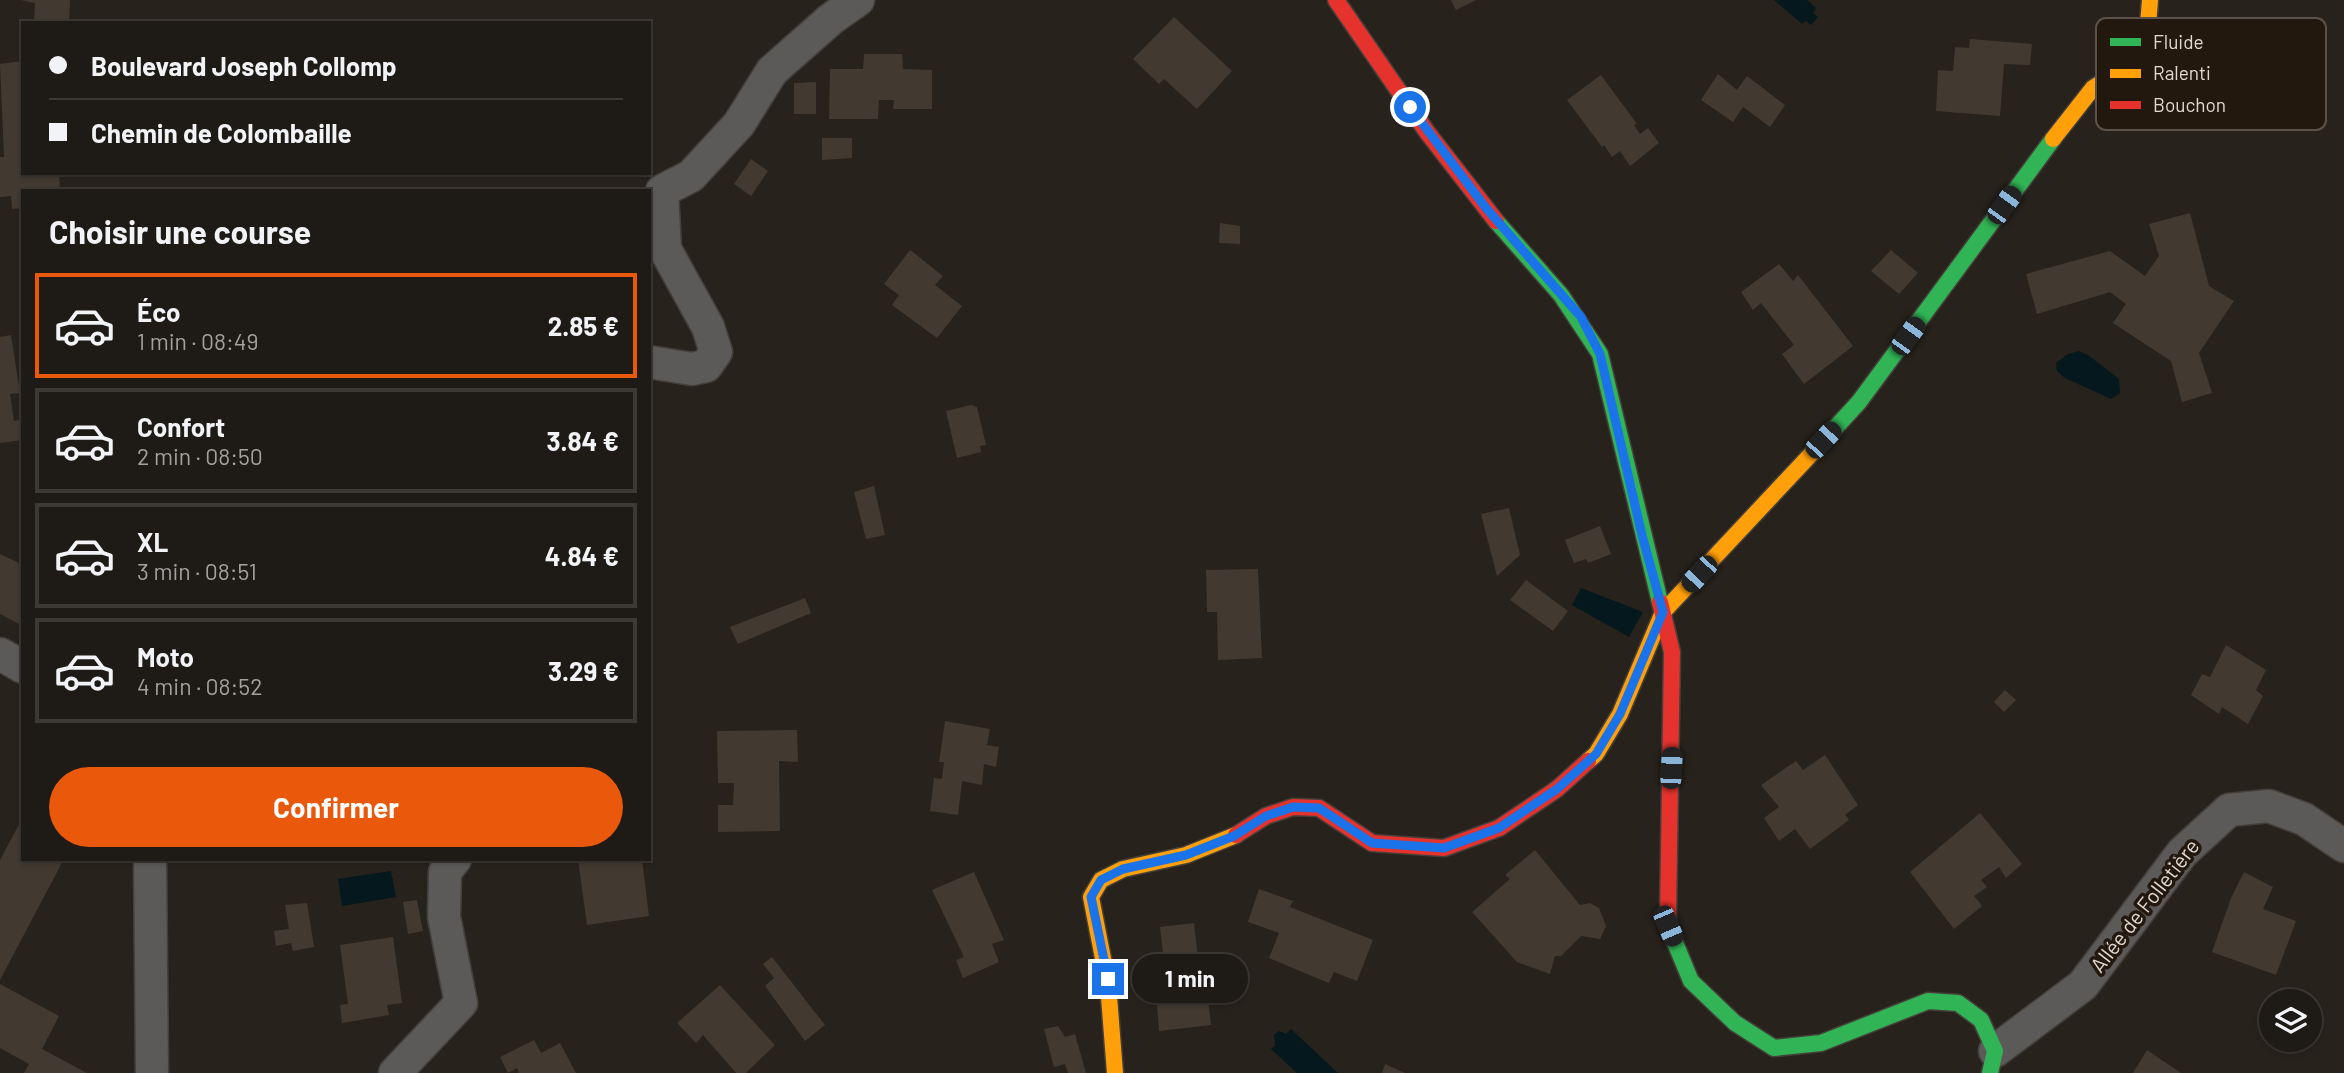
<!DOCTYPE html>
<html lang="fr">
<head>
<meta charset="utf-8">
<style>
	:root { --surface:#1e1a15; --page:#26231e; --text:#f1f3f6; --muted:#a1a1a0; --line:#3c3834; --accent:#ea580c }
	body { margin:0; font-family:Barlow,sans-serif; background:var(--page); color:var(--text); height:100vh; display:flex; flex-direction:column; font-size:26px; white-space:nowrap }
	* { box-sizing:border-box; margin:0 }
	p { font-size:23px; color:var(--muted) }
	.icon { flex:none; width:38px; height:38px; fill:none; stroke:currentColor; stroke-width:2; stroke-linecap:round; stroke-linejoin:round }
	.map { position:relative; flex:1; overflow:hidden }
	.panel { position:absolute; left:21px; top:189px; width:630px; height:672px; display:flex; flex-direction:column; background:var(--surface); border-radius:0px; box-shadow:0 2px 5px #0004,0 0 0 2px var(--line) }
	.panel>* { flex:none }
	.hud { position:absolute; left:21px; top:21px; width:630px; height:154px; border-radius:0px; box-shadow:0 2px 5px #0004,0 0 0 2px var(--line); display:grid; align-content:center; height:154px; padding:0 28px; background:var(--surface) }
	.controls { position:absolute; left:2259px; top:989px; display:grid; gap:14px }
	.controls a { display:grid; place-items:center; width:63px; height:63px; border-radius:50%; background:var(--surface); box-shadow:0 2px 5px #0004,0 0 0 2px var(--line); font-size:35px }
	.end { position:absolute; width:32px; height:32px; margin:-16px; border:9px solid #1a73e8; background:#fff; box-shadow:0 0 0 4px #fff }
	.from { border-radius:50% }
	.bubble { position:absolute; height:49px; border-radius:24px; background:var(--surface); box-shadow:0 2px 5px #0004,0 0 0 2px var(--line); font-size:23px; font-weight:700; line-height:49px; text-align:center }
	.car { position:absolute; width:21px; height:42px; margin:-21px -10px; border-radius:9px; box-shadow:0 0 5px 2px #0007; background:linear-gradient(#222 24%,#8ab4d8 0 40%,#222 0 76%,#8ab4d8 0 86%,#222 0) }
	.hud b { display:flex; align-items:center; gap:24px; height:66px; font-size:26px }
	.hud b+b { border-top:2px solid var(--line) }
	.hud i { width:18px; height:18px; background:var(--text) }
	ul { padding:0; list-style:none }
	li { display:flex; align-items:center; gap:21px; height:105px; margin:0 14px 10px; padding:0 14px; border:4px solid var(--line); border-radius:0px }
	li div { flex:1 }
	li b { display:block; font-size:26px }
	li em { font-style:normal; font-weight:700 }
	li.selected { border-color:var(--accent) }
	li>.icon { width:63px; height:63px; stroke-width:1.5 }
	h2 { padding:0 28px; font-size:32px; line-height:84px }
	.cta { display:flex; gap:14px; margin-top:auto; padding:14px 28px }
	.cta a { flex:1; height:80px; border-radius:42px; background:var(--accent); color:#fff; font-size:28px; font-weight:700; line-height:80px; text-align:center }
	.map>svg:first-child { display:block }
	.water { fill:#04181d }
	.building { fill:#423a30 }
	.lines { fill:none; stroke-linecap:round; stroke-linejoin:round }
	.street-casing { stroke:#453f3a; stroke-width:35 }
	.fast-casing { stroke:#453f3a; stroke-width:19 }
	.slow-casing { stroke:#453f3a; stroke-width:19 }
	.jam-casing { stroke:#453f3a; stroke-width:19 }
	.street { stroke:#5c5959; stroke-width:32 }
	.fast { stroke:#30b455; stroke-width:16 }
	.slow { stroke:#ff9f0a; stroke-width:16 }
	.jam { stroke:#e5322d; stroke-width:16 }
	.route { stroke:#1a73e8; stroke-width:9 }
	.labels { text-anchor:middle; stroke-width:7; stroke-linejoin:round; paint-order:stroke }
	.street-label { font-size:21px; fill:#e1d8d2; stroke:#23180e }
	.key { fill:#23180e; stroke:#5c5249; stroke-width:2 }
	.key-label { font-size:19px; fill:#e1d8d2 }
</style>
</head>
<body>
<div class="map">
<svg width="2344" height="1073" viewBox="0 0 2344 1073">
	<rect width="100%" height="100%" fill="#28221c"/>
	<path class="water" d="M1774,0H1807L1816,8L1813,13L1818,17L1811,25L1806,21L1802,24Z
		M2079,351L2088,355L2119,379L2120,393L2111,399L2065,378L2057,371L2056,363L2068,354Z
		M1581,588L1643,612L1629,637L1572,605Z
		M391,871L396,897L342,906L338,879Z
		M1291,1029L1338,1073H1297L1271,1049L1275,1045L1274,1035L1279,1031L1286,1034Z"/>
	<path class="building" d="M21,0H70L69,23H34L35,3Z
		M1451,0H1476L1456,10Z
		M1174,17L1232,71L1197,109L1164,79L1159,84L1133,59Z
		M1970,39L2032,44L2030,65L2004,64L2000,116L1936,111L1938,70L1953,71L1955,47L1969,48Z
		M864,54H902L903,69L932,70V109H893L894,100H879L878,119H829L830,69H863Z
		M23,61V173L30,176L59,173L60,191H23V208L12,209L11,196L0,197V157H4L0,64Z
		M1718,74L1737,90L1747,76L1785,105L1770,127L1743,107L1733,122L1701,100Z
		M1601,75L1637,124L1634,125L1640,134L1648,128L1659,143L1630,166L1620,151L1612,157L1604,145L1602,147L1567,100Z
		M816,82V114H794V83Z
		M822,138H852V158L822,160Z
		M751,159L768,171L751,196L734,184Z
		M2190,213L2209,286L2234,301L2199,353L2212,393L2182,402L2171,361L2113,323L2126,304L2110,292L2037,314L2026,274L2110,251L2145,276L2159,256L2149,224Z
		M1220,223L1240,226V244L1219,243Z
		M910,250L943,276L935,285L962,306L937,338L892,305L899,295L884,284Z
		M1891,250L1918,273L1899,294L1871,271Z
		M1779,264L1793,281L1798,275L1853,346L1804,384L1782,354L1794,345L1761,303L1753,310L1741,292Z
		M11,335L20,393L10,394L14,421L23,419V440L0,443V337Z
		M971,405L977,407L986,445L980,446L981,452L957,458L946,411Z
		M874,486L885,535L866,539L854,492Z
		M1509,508L1520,555L1497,576L1481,514Z
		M1600,526L1611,554L1588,563L1586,559L1574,563L1565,540Z
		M0,554L23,565V626L0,614Z
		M1258,569L1262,658L1218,660L1217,612H1207L1206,570Z
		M1526,580L1568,611L1553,631L1510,600Z
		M805,598L811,613L738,644L730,627Z
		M2226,645L2266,670L2256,690L2263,696L2248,724L2222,707L2219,714L2191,695L2202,674L2210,677Z
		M2005,690L2016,700L2004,712L1994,702Z
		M945,721L990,729L987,745L999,747L996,767L984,764L982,785L962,781L958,815L930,811L934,778L942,779L944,762H939Z
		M797,730L798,762L779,761L780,831L718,832V805H733L734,783H718L717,731Z
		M1825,755L1858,805L1845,815L1849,820L1810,849L1795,829L1779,841L1764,818L1779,807L1761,785L1796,761L1803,770Z
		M1980,813L2022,864L2006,878L1999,867L1981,880L1987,887L1974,896L1982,906L1954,929L1910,872Z
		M23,817V859H64L0,980V860Z
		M1535,850L1580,905L1590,903L1599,908L1606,926L1600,939L1581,936L1561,956H1555L1550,974L1517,962L1472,912L1510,879L1505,875Z
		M578,859H642L649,916L587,925Z
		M974,872L1004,940L992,944L999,962L963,978L956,960L964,957L932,890Z
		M2244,872L2273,887L2263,909L2296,921L2276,975L2212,952L2231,898Z
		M1259,889L1293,901L1290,907L1373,940L1357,981L1334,972L1329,983L1269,958L1279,933L1248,922Z
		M417,900L423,931L408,934L403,902Z
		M307,903L314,947L293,951L291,943L276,946L274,931L289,929L285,905Z
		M1194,923L1198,959L1203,958L1211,1025L1159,1031L1154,964L1164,962L1160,927Z
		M393,937L402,1003L387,1005L389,1015L342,1023L340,1005L348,1004L340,945Z
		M772,957L825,1025L805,1041L765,986L774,978L763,964Z
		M0,984L59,1016L42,1049L87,1073H24L29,1064L0,1048Z
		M720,985L775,1045L746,1073H736L703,1035L696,1043L677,1023Z
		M1058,1026L1065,1037L1075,1034L1086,1073H1068L1065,1064L1054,1067L1044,1029Z
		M534,1040L541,1053L560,1043L576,1073H519L517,1068L508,1073L500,1057Z
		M2147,1050L2181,1073H2133Z
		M1385,1064L1405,1073H1382Z"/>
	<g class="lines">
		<defs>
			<path id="street" d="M649,362L692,369L706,366L716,352L708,327L665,249L662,191L691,176L739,124L772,71L831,19L858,0
				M0,654L23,667
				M150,859L152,1073
				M1995,1051L2083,985L2182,853L2229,810L2269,806L2304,819L2344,846
				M395,1073L461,1003L444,917L445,872L455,859"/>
			<path id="fast" d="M1496,221L1561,295L1600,354L1660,602
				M1814,451L1859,402L2053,139
				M1668,918V926L1691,981L1735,1023L1774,1048L1821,1043L1928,1001L1958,1003L1981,1020L1995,1051L1990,1073"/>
			<path id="slow" d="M2053,139L2093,88L2126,67L2147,38L2150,0
				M1588,761L1596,754L1620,714L1663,612L1814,451
				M1115,1073L1108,984L1091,897L1101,880L1123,869L1186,855L1236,835"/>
			<path id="jam" d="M1336,0L1427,132L1496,221
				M1660,602L1672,652L1668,918
				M1236,835L1266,816L1293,807L1319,808L1372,843L1444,848L1499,828L1557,789L1588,761"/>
		</defs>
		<use href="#street" class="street-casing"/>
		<use href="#fast" class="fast-casing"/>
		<use href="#slow" class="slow-casing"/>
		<use href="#jam" class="jam-casing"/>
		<use href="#street" class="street"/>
		<use href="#fast" class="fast"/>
		<use href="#slow" class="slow"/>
		<use href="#jam" class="jam"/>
	</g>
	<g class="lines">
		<path class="route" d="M1108,979L1091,897L1101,880L1123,869L1186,855L1234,836L1266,816L1293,807L1319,808L1372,843L1444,848L1499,828L1557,789L1596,754L1620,714L1663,612L1642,535L1600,354L1581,317L1486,208L1410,107"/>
	</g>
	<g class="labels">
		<g class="street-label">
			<text transform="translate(2145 906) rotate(-52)" y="7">Allée de Folletière</text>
		</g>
	</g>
	<rect x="2096" y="18" width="230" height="112" rx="10" class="key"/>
	<rect x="2110" y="38" width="31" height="8" fill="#30b455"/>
	<rect x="2110" y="69" width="31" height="9" fill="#ff9f0a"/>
	<rect x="2110" y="101" width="31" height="8" fill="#e5322d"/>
	<g class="key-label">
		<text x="2153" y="49">Fluide</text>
		<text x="2153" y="80">Ralenti</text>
		<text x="2153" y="112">Bouchon</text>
	</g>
</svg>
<div class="controls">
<a><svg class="icon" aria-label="layers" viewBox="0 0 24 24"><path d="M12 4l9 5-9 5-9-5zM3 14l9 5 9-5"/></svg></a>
</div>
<i class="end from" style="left:1410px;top:107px"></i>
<i class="end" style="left:1108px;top:979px"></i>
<div class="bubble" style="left:1132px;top:954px;width:116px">1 min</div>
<i class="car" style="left:2004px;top:205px;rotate:36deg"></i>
<i class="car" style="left:1908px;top:336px;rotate:36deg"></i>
<i class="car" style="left:1823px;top:440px;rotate:43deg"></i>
<i class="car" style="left:1699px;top:574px;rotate:223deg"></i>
<i class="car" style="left:1671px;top:768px;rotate:3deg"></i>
<i class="car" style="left:1668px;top:926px;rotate:157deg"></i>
<div class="hud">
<b><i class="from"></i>Boulevard Joseph Collomp</b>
<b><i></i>Chemin de Colombaille</b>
</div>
<section class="panel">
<h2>Choisir une course</h2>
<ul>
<li class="selected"><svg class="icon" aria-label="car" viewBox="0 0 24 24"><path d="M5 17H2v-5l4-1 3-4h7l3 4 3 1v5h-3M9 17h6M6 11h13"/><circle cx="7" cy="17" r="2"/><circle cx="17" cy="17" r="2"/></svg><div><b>Éco</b><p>1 min · 08:49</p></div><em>2.85 €</em></li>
<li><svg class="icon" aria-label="car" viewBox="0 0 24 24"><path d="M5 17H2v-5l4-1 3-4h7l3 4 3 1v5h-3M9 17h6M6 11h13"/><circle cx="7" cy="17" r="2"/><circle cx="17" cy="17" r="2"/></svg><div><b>Confort</b><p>2 min · 08:50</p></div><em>3.84 €</em></li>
<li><svg class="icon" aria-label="car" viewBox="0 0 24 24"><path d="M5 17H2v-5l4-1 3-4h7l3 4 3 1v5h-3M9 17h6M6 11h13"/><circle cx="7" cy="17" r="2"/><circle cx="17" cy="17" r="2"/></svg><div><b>XL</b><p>3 min · 08:51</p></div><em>4.84 €</em></li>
<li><svg class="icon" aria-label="car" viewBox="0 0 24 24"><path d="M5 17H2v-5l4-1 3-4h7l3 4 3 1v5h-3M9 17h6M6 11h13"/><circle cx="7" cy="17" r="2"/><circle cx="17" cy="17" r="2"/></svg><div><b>Moto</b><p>4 min · 08:52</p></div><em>3.29 €</em></li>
</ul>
<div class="cta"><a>Confirmer</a></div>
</section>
</div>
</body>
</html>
